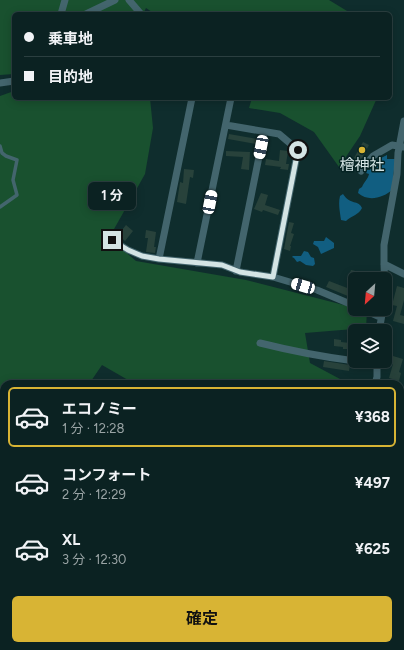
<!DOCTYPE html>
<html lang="ja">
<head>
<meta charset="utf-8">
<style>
	:root { --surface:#0b2222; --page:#142a2a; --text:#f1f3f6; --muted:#9aa4a5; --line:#2b3f40; --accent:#d8b434 }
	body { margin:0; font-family:Figtree,"Noto Sans JP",sans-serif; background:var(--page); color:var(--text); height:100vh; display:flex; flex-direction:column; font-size:15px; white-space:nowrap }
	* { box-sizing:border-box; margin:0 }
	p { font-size:13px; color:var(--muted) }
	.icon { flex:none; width:22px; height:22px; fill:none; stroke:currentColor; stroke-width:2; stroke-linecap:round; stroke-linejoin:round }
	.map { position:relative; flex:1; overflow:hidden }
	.sheet { position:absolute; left:0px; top:380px; width:404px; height:270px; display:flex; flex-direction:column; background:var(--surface); border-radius:12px 12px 0 0; box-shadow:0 2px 10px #0003,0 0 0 1px var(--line) }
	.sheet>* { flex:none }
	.banner { position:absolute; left:12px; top:12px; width:380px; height:88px; border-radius:6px; box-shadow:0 2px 10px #0003,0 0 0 1px var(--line); display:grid; align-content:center; height:88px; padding:0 12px; background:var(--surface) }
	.needle { width:26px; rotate:206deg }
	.buttons { position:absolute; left:348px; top:272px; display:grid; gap:8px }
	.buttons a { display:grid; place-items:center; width:44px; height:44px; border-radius:6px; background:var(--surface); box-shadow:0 2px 10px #0003,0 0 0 1px var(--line); font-size:20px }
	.end { position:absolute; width:18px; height:18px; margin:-9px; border:5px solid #d4e4e4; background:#111; box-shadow:0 0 0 2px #111 }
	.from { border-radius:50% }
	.bubble { position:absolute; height:28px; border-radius:6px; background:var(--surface); box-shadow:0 2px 10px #0003,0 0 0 1px var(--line); font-size:13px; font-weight:700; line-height:28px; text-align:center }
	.car { position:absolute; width:12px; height:24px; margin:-12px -6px; border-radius:5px; box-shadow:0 0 3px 1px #0007; background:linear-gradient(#fff 24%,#345 0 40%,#fff 0 76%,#345 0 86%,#fff 0) }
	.banner b { display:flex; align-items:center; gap:14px; height:38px; font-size:15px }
	.banner b+b { border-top:1px solid var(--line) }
	.banner i { width:10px; height:10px; background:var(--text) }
	ul { padding:7px 0 0; list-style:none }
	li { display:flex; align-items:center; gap:12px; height:60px; margin:0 8px 6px; padding:0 4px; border:2px solid transparent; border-radius:6px }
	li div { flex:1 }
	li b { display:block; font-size:15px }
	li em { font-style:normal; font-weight:700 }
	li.active { border-color:var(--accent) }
	li>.icon { width:36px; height:36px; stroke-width:1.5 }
	.button { display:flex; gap:8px; margin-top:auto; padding:8px 12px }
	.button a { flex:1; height:46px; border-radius:6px; background:var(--accent); color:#111; font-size:16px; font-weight:700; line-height:46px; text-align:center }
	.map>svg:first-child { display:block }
	.green { fill:#19512f }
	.water { fill:#115e81 }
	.building { fill:#28423b }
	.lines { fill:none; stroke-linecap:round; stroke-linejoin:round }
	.service { stroke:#43656d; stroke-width:3.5 }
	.minor { stroke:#43656d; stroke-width:7 }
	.tertiary { stroke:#43656d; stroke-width:9 }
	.route { stroke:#d4e4e4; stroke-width:5 }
	.poi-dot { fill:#d8b434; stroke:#052323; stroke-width:1.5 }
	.labels { text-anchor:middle; stroke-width:3; stroke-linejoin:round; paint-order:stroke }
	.poi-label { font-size:15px; fill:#d4e4e4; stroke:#052323 }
</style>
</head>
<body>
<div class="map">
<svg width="404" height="650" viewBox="0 0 404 650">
	<rect width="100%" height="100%" fill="#0f2d2d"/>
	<path class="green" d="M0,0H329L352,14H155L146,8L143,14H14V74L0,75Z
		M14,91V98H150L153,128L145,174L109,238L136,261L246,280L367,311L366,328L305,333L310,363L340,379L334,384H135L102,365L89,384H4V422L0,420V96Z
		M252,98H377L360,136L339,167L314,132L280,113L249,108Z
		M53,646H246L260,650H53Z"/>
	<path class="water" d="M387,155V159H395L392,190C383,198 368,202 358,193L359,189L362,187C364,182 368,179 369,174L366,173L367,170H370L377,160Z
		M343,194C351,206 358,199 362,208C359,215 351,216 346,221L341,220C340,212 338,204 340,196Z
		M326,237L334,243V248L321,254L318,247L313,244L314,241H324Z
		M304,251L308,252L311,257L314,258L315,264L313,266L306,265L300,261L297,262L294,258L292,257L293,256H301Z"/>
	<path class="building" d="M229,134L257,139L256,144L228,139Z
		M363,142L369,145L360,162L354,158Z
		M280,150L288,151L286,164H289L288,170L280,169L281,167L265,165L266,159L279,161Z
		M226,151L250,152L249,170L241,169L243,157L226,156Z
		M184,169L194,170L193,178L190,177L186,204L177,202L180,182L183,183Z
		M261,193L268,195L265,205L280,210L278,215L263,210L262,212L254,209Z
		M289,222L294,223L291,233L294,234L290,246H291L290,251L284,249Z
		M126,225L133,231L125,241L118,235Z
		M146,230L156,232L154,247H156L155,253L146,252L148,238H145Z
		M351,270L364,273L361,279H355V282L348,279Z
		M329,281L355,291V299L326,287Z
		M397,286L404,288V300L400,315L404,316V324L393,321L397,306L392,305Z
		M334,339L341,340V342L350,343L349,349H343V347L334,346Z
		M393,356L403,359L399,372L401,373L399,381L389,378L393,364H391Z
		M324,361L350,365L349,371L323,367Z"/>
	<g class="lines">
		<path class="service" d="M0,146L2,153L6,156L17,160L13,180L17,195L0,207"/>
		<path class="minor" d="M129,0L141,14
			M61,14L65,0
			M86,14L115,0
			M0,83L14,81
			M226,125L279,134L298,150L273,277
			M361,171L373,156L392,145L404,147
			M112,240L128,250L142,256L159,259L222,265L240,272L273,277L317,290L355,306
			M159,259L192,98
			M197,263L231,98
			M384,264L404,274
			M236,271L264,132
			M385,291L384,264V245L397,174L398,153L404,121
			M362,309L380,317
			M379,331L383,309
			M260,343C292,351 323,357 355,361
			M357,361L377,363
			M375,384L377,377V361
			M0,491L4,493"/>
		<path class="tertiary" d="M400,549H404
			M100,650L112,646"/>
	</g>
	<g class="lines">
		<path class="route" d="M112,240L128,250L142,256L159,259L222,265L240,272L273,277L298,150"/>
	</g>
	<circle class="poi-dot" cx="362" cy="150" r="4"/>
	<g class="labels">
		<g class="poi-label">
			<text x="362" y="170">檜神社</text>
		</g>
	</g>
</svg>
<div class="buttons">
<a><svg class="needle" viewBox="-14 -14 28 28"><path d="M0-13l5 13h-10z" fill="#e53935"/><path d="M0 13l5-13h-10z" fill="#9aa4a5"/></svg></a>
<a><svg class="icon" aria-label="layers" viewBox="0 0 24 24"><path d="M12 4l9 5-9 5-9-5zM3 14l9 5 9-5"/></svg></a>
</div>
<i class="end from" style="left:298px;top:150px"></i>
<i class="end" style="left:112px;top:240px"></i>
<div class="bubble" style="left:88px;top:182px;width:48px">1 分</div>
<i class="car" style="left:261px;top:147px;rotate:191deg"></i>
<i class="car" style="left:210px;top:202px;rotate:11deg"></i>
<i class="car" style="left:303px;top:286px;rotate:286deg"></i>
<div class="banner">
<b><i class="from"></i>乗車地</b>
<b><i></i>目的地</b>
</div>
<section class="sheet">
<ul>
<li class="active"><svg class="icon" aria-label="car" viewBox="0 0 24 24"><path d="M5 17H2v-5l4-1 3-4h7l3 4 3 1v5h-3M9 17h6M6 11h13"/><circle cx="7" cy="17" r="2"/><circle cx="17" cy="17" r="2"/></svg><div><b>エコノミー</b><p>1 分 · 12:28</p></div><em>¥368</em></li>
<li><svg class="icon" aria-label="car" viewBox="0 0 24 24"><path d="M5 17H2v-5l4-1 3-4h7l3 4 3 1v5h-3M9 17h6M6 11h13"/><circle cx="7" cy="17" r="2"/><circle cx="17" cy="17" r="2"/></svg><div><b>コンフォート</b><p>2 分 · 12:29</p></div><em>¥497</em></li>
<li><svg class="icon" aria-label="car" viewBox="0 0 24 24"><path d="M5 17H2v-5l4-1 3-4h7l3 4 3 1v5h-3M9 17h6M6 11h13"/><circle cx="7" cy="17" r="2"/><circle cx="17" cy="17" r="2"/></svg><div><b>XL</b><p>3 分 · 12:30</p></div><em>¥625</em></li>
</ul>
<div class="button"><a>確定</a></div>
</section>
</div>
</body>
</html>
